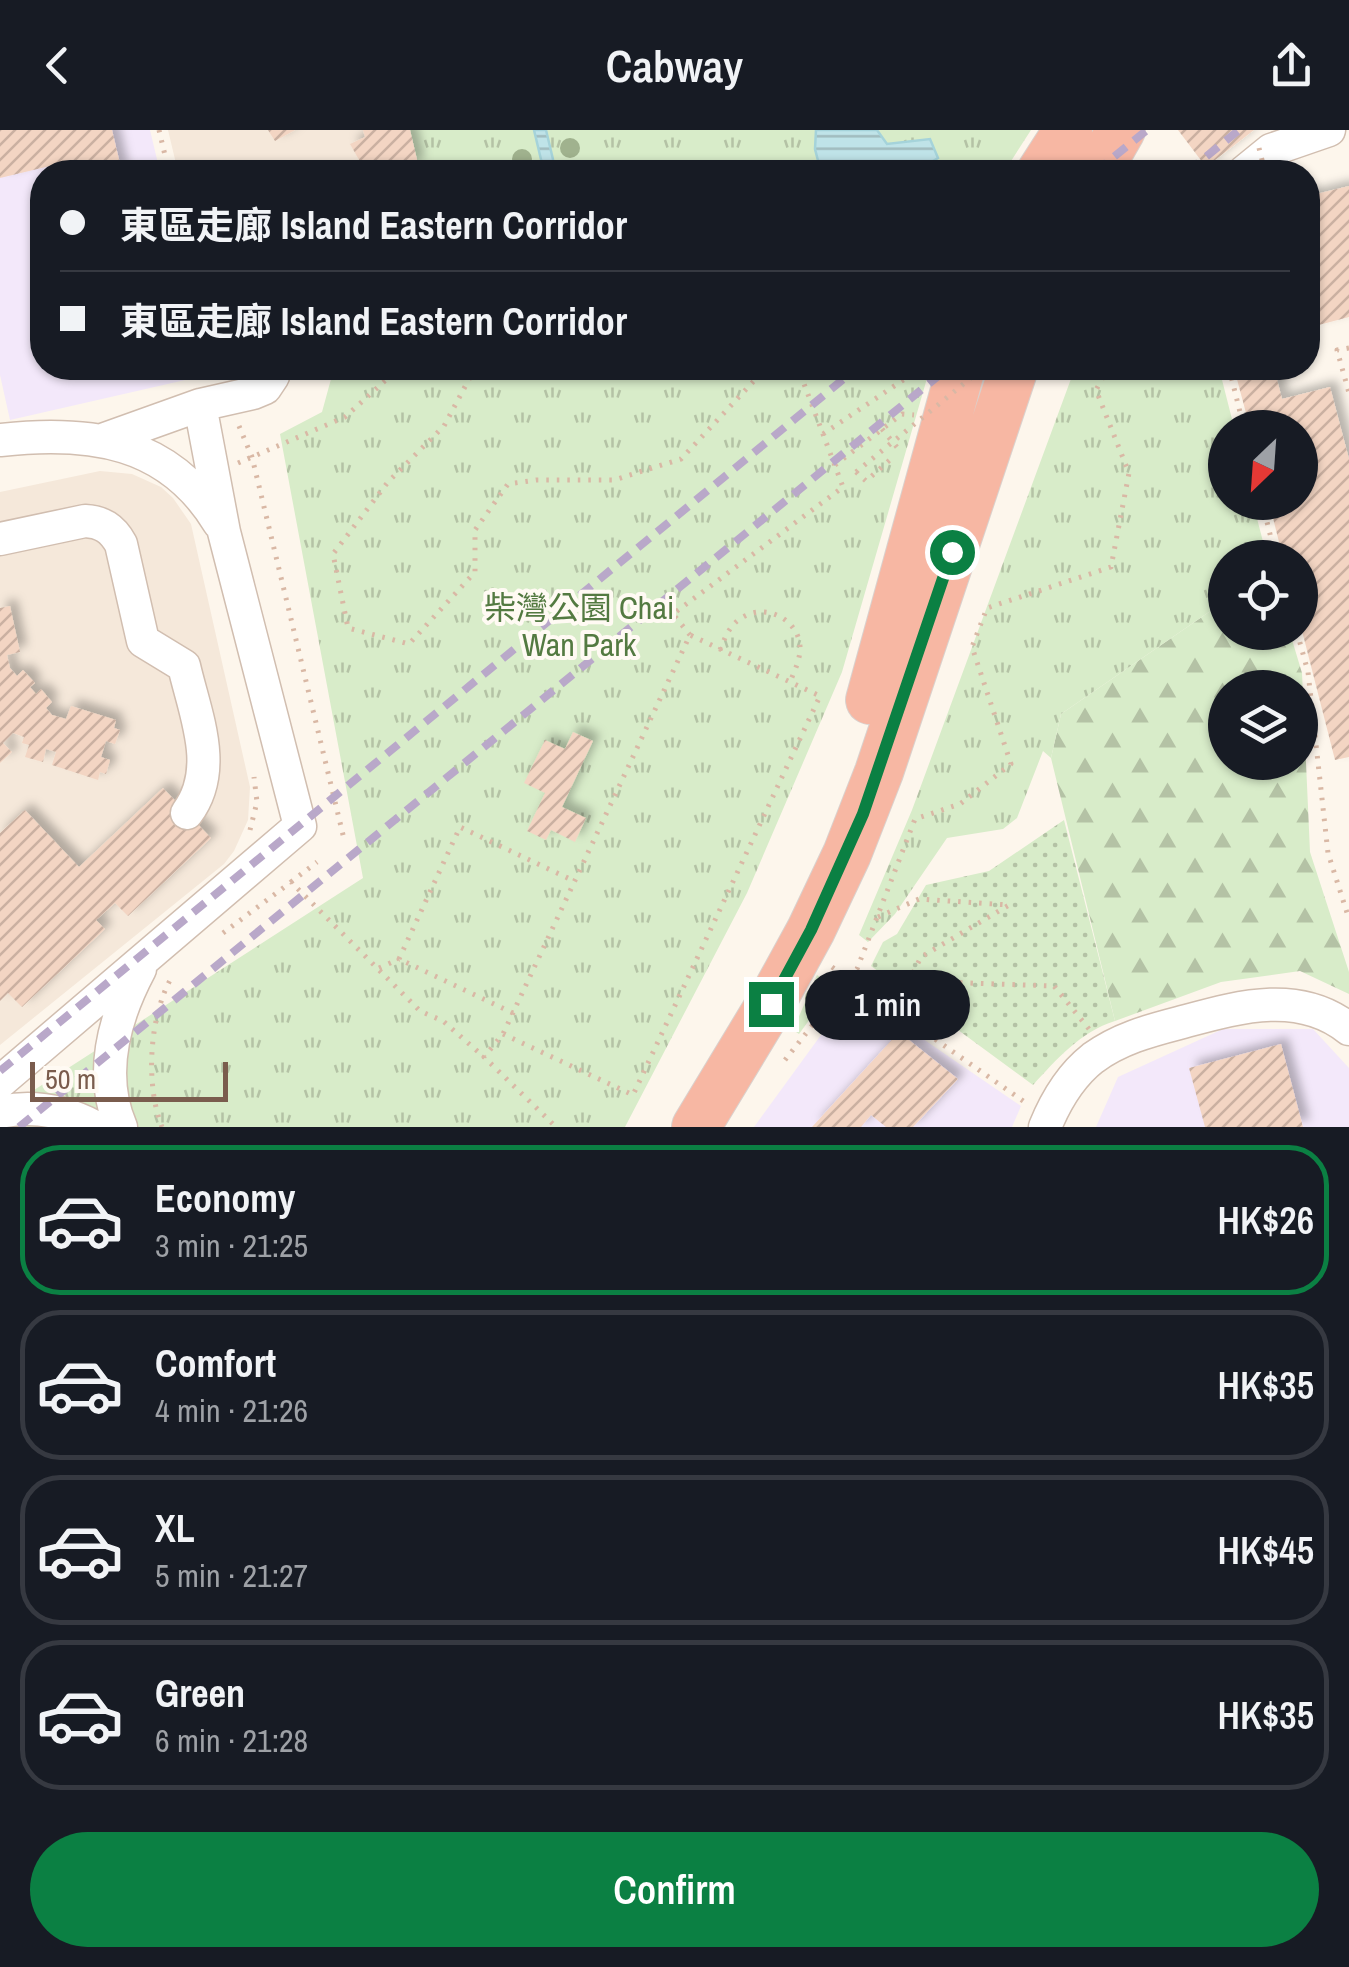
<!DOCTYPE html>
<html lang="en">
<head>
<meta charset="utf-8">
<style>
	:root { --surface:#171b24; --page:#242831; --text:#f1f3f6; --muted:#9ea1a6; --line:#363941; --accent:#0b8043 }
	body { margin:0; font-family:"Archivo Narrow","Noto Sans TC",sans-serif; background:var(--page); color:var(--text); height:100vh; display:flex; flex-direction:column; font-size:38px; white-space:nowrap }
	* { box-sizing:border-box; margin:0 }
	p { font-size:32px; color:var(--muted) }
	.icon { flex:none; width:55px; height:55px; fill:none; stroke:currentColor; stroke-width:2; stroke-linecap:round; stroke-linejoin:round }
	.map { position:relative; height:997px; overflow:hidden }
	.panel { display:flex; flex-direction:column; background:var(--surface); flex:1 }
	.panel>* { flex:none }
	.top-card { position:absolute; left:30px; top:30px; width:1290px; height:220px; border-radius:40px; box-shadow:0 2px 8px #0004; display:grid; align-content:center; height:220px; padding:0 30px; background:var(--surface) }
	.needle { width:65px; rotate:205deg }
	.controls { position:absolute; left:1208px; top:280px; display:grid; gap:20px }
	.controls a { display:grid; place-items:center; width:110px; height:110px; border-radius:50%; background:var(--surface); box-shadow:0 2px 8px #0004; font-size:50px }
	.scale { position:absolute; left:30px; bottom:25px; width:198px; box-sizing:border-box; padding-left:10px; border:5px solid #7a5c4d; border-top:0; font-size:28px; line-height:35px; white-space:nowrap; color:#7a5c4d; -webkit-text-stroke:8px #fffaf3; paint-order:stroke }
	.end { position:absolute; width:45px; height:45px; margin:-22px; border:12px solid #0b8043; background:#fff; box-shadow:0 0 0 5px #fff }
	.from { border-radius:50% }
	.bubble { position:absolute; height:70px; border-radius:35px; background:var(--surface); box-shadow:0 2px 8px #0004; font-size:32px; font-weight:600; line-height:70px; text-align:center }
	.top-card b { display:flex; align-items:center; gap:35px; height:95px; font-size:38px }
	.top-card b+b { border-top:2px solid var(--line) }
	.top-card i { width:25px; height:25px; background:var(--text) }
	ul { padding:18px 0 0; list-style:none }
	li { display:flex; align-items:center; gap:30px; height:150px; margin:0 20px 15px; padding:0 10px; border:5px solid var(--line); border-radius:40px }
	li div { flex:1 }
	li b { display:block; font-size:38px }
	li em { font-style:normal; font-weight:600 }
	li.current { border-color:var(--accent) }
	li>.icon { width:90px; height:90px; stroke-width:1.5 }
	.primary-button { display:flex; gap:20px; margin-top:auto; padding:20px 30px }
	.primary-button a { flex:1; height:115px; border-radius:60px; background:var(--accent); color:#fff; font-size:40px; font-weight:600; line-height:115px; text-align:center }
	header { display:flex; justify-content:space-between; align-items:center; height:130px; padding:0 30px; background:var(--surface); font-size:45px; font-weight:600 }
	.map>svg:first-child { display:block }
	.residential { fill:#f5e8da }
	.education { fill:#f3e8fa }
	.grass { fill:#d8ecc9 }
	.forest { fill:url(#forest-firs); fill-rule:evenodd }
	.park { fill:url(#park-tufts) }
	.garden { fill:url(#garden-dots) }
	.water { fill:url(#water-rules); stroke:#a5d3da; stroke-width:2.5 }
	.building { fill:url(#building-hatch); filter:url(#shadow) }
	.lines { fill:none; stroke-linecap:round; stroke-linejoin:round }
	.minor-casing { stroke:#d1beb0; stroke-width:35 }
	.highway-casing { stroke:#dad1cd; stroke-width:50 }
	.path { stroke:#d9b8a5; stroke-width:5; stroke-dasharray:2.5 8; stroke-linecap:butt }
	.minor { stroke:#fff; stroke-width:32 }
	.highway { stroke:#f7b7a3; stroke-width:48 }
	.rail { stroke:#b9a8c9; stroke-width:8; stroke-dasharray:15 10; stroke-linecap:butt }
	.path-bridge { stroke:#d9b8a5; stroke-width:5; stroke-dasharray:2.5 8; stroke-linecap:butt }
	.tree { fill:#a0b28e }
	.route { stroke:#0b8043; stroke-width:12 }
	.labels { text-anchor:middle; stroke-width:8; stroke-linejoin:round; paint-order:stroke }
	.park-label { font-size:32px; fill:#537a41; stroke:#fffaf3 }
</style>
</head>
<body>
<header><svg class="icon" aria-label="back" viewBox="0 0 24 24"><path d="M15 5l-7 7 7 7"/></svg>Cabway<svg class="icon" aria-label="share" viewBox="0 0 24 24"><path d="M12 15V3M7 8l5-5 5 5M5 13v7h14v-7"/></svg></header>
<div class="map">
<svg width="1349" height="997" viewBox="0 0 1349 997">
	<defs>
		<pattern id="forest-firs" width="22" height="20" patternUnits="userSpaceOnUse" patternTransform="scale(2.5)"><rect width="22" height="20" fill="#d8ecc9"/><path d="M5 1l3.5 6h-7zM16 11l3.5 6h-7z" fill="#b4c2a5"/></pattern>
		<pattern id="park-tufts" width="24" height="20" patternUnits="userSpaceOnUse" patternTransform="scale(2.5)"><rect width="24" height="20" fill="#d8ecc9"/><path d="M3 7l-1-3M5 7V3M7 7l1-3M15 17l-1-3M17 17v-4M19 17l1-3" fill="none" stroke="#b4c2a5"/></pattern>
		<pattern id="garden-dots" width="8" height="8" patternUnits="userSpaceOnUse" patternTransform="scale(2.5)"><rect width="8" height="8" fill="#d8ecc9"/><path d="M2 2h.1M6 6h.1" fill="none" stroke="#b4c2a5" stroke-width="1.8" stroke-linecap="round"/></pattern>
		<pattern id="water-rules" width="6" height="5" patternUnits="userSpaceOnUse" patternTransform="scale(2.5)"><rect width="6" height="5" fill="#bfe3e8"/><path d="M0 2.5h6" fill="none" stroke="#a0bbbe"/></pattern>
		<pattern id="building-hatch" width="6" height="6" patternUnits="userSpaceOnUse" patternTransform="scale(2.5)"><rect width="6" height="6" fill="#f3d5c3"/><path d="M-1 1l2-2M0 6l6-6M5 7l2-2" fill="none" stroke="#cab0a1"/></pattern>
		<filter id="shadow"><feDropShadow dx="7" dy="-7" stdDeviation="5" flood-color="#0004"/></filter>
	</defs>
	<rect width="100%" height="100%" fill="#fdf6ec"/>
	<path class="residential" d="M168,0H410L420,42H178Z
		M100,341L132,344L161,357L173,368L191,394L250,657L248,690L234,721L224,734L0,915V362Z"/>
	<path class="education" d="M0,0H150L160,42H42V238H205L207,245L10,290L0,245Z
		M853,861L1021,976L1012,997H754Z
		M1223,899H1313L1349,938V997H1096L1118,947Z"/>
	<path class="grass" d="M817,845L834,856L799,904L793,900Z"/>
	<path class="forest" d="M1225,471V502L1290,503L1302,543L1310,722L1349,842V864L1300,841L1221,852L1115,891L1051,628L1061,584ZM1225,558H1300V632H1225Z"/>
	<path class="park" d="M410,0H1031L1004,42H420Z
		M334,238H930L842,542L747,763L625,997H0V982L363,748L280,304L322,282Z
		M1075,238H1219L1234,297L1225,298V372L1253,373L1267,427L1225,428V471L1061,584L1051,628L1043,621L1017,688L1003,699L947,708L895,784L868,812L859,805L912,680Z"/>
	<path class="garden" d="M1064,690L1115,891C1080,902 1057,929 1033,955L871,836L883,812L897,804L926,755L989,741Z"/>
	<path class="water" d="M534,0H546L556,42H544Z
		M816,0H877L887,14L930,9L938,28L915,42H821L815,19Z"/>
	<path class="building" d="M0,0H112L122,42H78L75,30L0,48Z
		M268,0H295L275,11Z
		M363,0H410L418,34L403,42H366L350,14L365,7Z
		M1178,0H1254L1206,37Z
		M1349,56V187L1315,196L1314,193L1308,194V66Z
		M1234,238H1274L1282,269L1330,257L1349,329V627L1335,630L1300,493V428H1283L1269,372H1300V298H1250Z
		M10,476L20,522L7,525L10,538L17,546L23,540L35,553L30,557L36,564L41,559L52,572L46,578L52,585L66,589L71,576L116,590L114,598L120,600L115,614L106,611L101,627L110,630L106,644L100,642L98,650L52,635L56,622L46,619L43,632L25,627L29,615L22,613L24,607L13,603L3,613L12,622L0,633V478Z
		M573,602L593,611L562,677L586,688L575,712L551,700L546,710L527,701L545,663L524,653L545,610L565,619Z
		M163,658L211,708L128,786L115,773L96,790L105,799L22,877L8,863L0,871V703L25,680L79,737Z
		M899,902L958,949L913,997H886L871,985L861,997H812Z
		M1281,914L1303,997H1205L1189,938Z"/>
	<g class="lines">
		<defs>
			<path id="minor" d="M1244,42L1271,20L1329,0
				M105,309L200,275L253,263L265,258L273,246L272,238
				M0,310C89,300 169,310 219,393
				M0,409L85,391C102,392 112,398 121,414L143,511L184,536C195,584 220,639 187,683
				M0,952L300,696L224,402L200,275
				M0,982C33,975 65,981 95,997
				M121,997C98,944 114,888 140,839
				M1045,997C1056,970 1070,946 1093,928C1119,909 1148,901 1179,893C1235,878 1298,858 1349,899"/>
			<path id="highway" d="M1041,42L1068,0
				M1097,42L1121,0
				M870,570L961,238
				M696,997L771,873L811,800L847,724L879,642L1014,238"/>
		</defs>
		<use href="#minor" class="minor-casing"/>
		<use href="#highway" class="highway-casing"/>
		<path class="path" d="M159,0L169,42
			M1349,218L1337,220L1349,263
			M475,238L444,296L388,352L333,424L348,498L409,514L475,442V400L508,354L536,350H614L681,329L766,238
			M1229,238L1244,298
			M239,296L252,327L344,709
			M882,299L900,321
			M823,304L921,238
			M238,333L345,287L398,239L413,238
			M835,335L902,284L914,285
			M856,342L866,351L891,329
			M1262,372L1276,428
			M1297,502L1308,542L1328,723L1349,789
			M690,505L673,484L843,357L798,238
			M720,520C725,507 730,494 743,487C768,472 802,492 800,521C799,532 794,542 790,552
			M250,700L257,672L254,647
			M291,752L317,732
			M878,787L919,769L1009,775L921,827L909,851L1054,856L1089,899
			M223,803L291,752L420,881L443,891L484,927
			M832,837L1026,973
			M379,838L399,829
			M513,883L399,829L460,697L574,751
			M503,904L633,965L820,566L690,505L503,904L484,927L556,997
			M785,930L857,839L915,689L960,674L1011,634L972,517L987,478L1111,437L1129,343L1096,260L1108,238
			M162,997C145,955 149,884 173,845"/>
		<use href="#minor" class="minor"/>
		<use href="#highway" class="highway"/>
		<path class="rail" d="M1095,42L1147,0
			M1187,42L1239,0
			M0,941L857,238
			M19,997L948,238"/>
		<path class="path-bridge" d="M1259,18L1265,42
			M856,342L983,238"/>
	</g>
	<g class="tree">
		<circle cx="570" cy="18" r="10"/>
		<circle cx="522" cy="29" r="10"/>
		<circle cx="815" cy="868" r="10"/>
	</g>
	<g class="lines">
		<path class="route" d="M771,874L811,800L863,684L952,422"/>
	</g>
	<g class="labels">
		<g class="park-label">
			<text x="579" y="489">柴灣公園 Chai<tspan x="579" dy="37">Wan Park</tspan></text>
		</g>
	</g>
</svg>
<div class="controls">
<a><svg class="needle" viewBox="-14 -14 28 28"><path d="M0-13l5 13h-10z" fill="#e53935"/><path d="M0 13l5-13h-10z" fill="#9ea1a6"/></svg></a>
<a><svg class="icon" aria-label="locate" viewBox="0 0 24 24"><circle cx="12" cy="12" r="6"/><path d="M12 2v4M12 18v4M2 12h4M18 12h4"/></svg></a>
<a><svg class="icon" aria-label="layers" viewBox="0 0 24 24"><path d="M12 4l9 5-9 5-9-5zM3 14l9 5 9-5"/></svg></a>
</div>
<div class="scale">50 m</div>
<i class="end from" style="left:952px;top:422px"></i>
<i class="end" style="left:771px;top:874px"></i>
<div class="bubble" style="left:805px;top:840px;width:165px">1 min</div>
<div class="top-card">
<b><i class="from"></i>東區走廊 Island Eastern Corridor</b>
<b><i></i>東區走廊 Island Eastern Corridor</b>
</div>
</div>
<section class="panel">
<ul>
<li class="current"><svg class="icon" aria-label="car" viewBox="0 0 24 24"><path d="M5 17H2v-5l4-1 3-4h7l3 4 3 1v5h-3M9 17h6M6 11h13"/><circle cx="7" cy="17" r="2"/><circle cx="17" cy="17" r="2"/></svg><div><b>Economy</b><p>3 min · 21:25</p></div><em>HK$26</em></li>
<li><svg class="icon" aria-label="car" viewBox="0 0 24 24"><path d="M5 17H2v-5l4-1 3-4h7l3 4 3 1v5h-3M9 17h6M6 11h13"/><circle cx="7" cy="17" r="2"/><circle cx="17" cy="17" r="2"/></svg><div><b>Comfort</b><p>4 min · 21:26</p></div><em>HK$35</em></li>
<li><svg class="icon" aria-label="car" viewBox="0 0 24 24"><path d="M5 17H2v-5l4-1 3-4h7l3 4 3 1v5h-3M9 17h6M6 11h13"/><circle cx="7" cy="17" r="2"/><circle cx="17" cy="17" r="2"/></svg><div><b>XL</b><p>5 min · 21:27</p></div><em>HK$45</em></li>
<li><svg class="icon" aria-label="car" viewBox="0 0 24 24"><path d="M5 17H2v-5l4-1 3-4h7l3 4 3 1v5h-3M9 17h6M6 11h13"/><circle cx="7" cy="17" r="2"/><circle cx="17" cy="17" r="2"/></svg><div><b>Green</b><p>6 min · 21:28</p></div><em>HK$35</em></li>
</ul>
<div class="primary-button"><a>Confirm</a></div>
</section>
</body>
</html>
